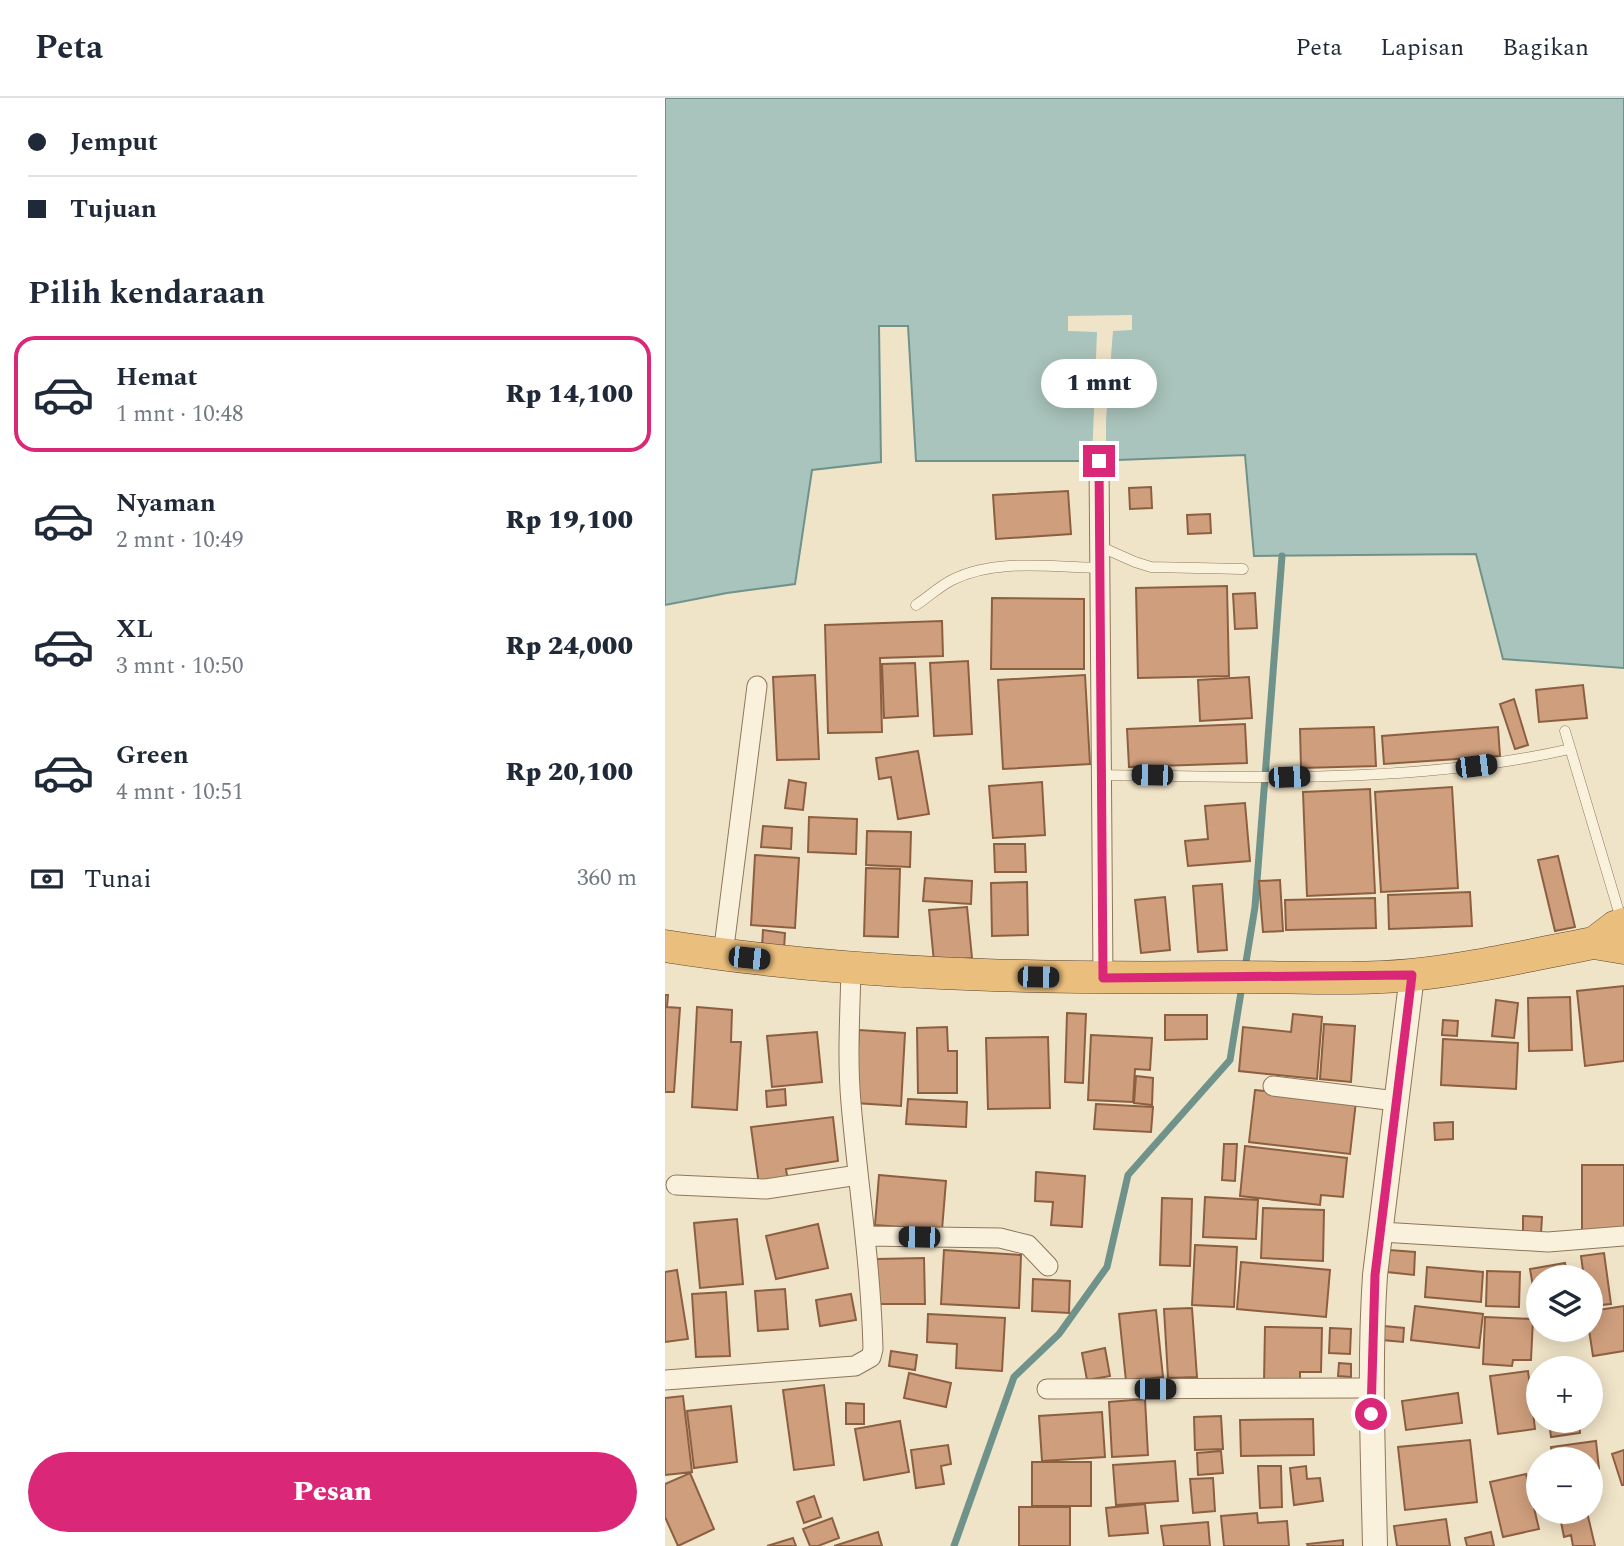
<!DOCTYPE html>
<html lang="id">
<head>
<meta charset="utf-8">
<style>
	:root { --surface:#fff; --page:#f2f2f3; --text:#1f2937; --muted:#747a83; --line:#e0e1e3; --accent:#db2777 }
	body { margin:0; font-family:Spectral,serif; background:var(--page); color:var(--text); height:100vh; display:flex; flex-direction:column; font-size:26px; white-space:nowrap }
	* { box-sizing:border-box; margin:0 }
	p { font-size:23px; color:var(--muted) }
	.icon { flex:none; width:38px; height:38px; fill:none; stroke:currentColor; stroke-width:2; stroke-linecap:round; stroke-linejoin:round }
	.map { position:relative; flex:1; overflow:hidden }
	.drawer { display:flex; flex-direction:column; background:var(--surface); width:665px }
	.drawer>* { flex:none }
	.top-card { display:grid; align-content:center; height:154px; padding:0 28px; background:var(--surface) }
	.tools { position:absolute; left:861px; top:1167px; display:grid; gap:14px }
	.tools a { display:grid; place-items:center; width:77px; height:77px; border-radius:50%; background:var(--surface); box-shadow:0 4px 18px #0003; font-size:35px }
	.end { position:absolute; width:32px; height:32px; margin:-16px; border:9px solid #db2777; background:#fff; box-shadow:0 0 0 4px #fff }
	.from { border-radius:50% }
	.bubble { position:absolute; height:49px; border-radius:24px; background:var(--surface); box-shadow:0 4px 18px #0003; font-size:23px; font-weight:800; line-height:49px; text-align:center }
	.car { position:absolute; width:21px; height:42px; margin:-21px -10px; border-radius:9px; box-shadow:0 0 5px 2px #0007; background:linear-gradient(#222 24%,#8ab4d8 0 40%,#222 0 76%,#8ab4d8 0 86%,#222 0) }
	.top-card b { display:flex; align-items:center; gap:24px; height:66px; font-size:26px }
	.top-card b+b { border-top:2px solid var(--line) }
	.top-card i { width:18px; height:18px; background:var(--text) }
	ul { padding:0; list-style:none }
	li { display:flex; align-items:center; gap:21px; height:116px; margin:0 14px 10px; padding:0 14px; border:4px solid transparent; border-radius:21px }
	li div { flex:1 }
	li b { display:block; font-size:26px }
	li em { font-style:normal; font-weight:800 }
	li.selected { border-color:var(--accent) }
	li>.icon { width:63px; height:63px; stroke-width:1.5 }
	h2 { padding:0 28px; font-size:32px; line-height:84px }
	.pay { display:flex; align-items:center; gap:18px; height:77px; padding:0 28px; font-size:26px }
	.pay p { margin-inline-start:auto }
	.button { display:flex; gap:14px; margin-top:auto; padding:14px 28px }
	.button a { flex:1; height:80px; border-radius:42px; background:var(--accent); color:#fff; font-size:28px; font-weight:800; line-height:80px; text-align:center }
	header { display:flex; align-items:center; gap:42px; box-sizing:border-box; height:98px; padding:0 35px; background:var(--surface); border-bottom:2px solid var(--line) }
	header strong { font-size:33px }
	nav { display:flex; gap:38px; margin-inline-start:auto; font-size:24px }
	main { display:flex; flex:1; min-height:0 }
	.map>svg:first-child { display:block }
	.water { fill:#a9c4bc; stroke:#6f938a; stroke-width:2 }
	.pier { fill:#f0e4c8 }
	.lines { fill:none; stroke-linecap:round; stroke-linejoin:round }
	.stream { stroke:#6f938a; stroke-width:7 }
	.building { fill:#cf9f7d; stroke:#8d5f41; stroke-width:2 }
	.service-casing { stroke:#8d765c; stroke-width:11 }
	.minor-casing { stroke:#8d765c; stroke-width:21 }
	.tertiary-casing { stroke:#8d765c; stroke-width:26 }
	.trunk-casing { stroke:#5b4430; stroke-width:33 }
	.service { stroke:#faf1dc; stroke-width:10 }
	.minor { stroke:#faf1dc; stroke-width:19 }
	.tertiary { stroke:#faf1dc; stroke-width:24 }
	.trunk { stroke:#eabe7c; stroke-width:32 }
	.route { stroke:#db2777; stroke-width:9 }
</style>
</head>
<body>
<header>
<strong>Peta</strong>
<nav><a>Peta</a><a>Lapisan</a><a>Bagikan</a></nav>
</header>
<main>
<section class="drawer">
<div class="top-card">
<b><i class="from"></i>Jemput</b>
<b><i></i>Tujuan</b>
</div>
<h2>Pilih kendaraan</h2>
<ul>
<li class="selected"><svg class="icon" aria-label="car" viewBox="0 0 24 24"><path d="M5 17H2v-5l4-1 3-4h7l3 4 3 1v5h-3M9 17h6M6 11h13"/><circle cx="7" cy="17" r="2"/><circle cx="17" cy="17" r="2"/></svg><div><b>Hemat</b><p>1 mnt · 10:48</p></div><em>Rp 14,100</em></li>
<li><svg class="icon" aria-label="car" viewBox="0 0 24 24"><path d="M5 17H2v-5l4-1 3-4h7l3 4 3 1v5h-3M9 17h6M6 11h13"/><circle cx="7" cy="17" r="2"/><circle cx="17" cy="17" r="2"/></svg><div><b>Nyaman</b><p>2 mnt · 10:49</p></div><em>Rp 19,100</em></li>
<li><svg class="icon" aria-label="car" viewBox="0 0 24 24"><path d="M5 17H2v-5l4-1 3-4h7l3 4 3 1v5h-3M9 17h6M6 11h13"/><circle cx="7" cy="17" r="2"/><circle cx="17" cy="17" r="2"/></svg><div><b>XL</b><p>3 mnt · 10:50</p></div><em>Rp 24,000</em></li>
<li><svg class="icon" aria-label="car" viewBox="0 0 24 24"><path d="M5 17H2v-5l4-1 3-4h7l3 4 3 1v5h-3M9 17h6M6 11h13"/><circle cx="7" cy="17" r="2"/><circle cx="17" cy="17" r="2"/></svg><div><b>Green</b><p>4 mnt · 10:51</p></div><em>Rp 20,100</em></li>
</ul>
<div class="pay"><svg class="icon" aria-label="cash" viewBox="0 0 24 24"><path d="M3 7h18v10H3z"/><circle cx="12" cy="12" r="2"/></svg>Tunai<p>360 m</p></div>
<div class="button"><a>Pesan</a></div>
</section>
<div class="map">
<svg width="959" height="1448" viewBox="0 0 959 1448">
	<rect width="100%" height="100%" fill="#f0e4c8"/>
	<path class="water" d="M0,0H959V570L838,561L811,456L589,458L580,357L427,363H251L243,228H214L216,364L147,372L130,486L62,495L0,507Z"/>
	<path class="pier" d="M467,217V232L448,233L441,322V363H427L432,234L403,233V218Z"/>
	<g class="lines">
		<path class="stream" d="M580,870L590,809L617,458
			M289,1448L349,1279L394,1236L442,1169L463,1077L565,962L577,888"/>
	</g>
	<path class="building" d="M486,389L487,410L465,411L464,390Z
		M403,393L406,436L331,441L328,397Z
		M545,416L546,435L523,436L522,417Z
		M562,488L564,578L473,580L471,490Z
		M590,495L592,530L570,531L568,496Z
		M327,500L419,501V571H326Z
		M277,523L278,558L215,560L217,634L163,635L160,527Z
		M303,563L307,636L269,638L265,565Z
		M250,565L253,618L219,620L217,566Z
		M150,577L154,661L112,662L108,579Z
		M420,577L425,666L338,671L333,582Z
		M584,579L587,620L535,623L533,582Z
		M918,587L922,620L874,624L871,592Z
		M849,601L863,647L850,651L835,606Z
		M580,626L582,665L464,669L462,631Z
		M709,629L711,668L636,670L635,631Z
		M833,629L835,658L719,666L717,638Z
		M253,653L264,716L233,721L226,679L214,681L211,660Z
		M124,682L141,685L138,712L120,710Z
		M377,684L380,737L328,740L324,688Z
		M787,689L793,790L716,794L710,694Z
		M705,691L710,795L642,798L638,694Z
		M580,705L585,763L523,768L520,743L543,741L540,708Z
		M144,719L192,721L191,756L143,754Z
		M98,728L127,730L126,751L96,749Z
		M202,733L246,734L245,769L201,767Z
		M329,746H360L361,774H330Z
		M90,757L134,760L130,830L86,827Z
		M893,758L910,829L890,833L873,762Z
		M201,770L235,771L233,839L199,838Z
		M260,780L307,783L306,806L258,803Z
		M615,782L618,833L598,834L594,783Z
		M362,784L363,837L327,838L326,785Z
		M557,786L562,852L533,854L528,788Z
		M805,794L807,828L724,831L723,797Z
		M500,799L505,852L476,855L470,802Z
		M710,800L711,830L621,832L620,802Z
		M302,809L307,860L269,864L264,812Z
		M98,832L120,835L119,851L97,849Z
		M959,888V963L920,968L912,893Z
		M0,897H3L2,909L15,910L9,994H0Z
		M905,899L907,952L864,953L863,900Z
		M831,902L853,905L849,940L827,938Z
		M32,909L67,912L66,944H76L72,1012L27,1009Z
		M402,915L421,916L418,985L400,984Z
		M628,916L657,919L652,981L574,973L578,929L626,934Z
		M500,917H542V941L500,942Z
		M778,922L793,923L792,938L777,937Z
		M659,926L690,928L686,984L655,981Z
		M282,929L283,953H292V995H253L252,930Z
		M194,932L240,935L236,1008L190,1005Z
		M152,934L157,984L107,989L102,938Z
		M426,937L487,940L485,972L470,971L468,1004L423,1002Z
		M383,939L385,1010L323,1011L321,940Z
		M778,941L853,945L851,991L776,987Z
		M471,978L488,980L487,1007L469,1005Z
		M120,991L121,1007L102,1009L101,993Z
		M590,992L691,1003L685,1056L584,1044Z
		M243,1001L302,1004L301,1029L241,1026Z
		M431,1006L488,1009L486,1034L429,1031Z
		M168,1019L173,1063L121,1071L123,1083L94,1087L86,1029Z
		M788,1024V1041L770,1042L769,1025Z
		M559,1046H572L570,1083L557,1082Z
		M580,1048L682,1060L678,1099L656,1097L655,1107L575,1098Z
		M917,1067H959V1136L917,1135Z
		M371,1074L420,1078L417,1129L386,1127L388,1104L370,1103Z
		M214,1077L281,1083L277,1132L210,1127Z
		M540,1099L593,1102L591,1141L538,1139Z
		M497,1100L527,1101L525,1168L495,1167Z
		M598,1110L659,1112L658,1163L596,1160Z
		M858,1118L877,1119L876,1135L858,1134Z
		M72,1121L78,1186L35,1190L29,1125Z
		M153,1126L163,1170L111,1181L101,1138Z
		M530,1147L572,1149L569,1209L527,1207Z
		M279,1152L356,1157L354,1210L276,1206Z
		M724,1152L750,1154L749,1177L722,1174Z
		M939,1155L946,1206L926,1208V1180H919L916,1158Z
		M259,1160L260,1206H212V1161Z
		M576,1164L665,1172L661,1219L572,1211Z
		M900,1165L903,1180H873V1218L865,1171Z
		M762,1169L818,1174L816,1204L760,1199Z
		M12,1172L23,1241L0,1244V1174Z
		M822,1173L855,1174L854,1209L821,1208Z
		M368,1181L405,1183L404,1215L367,1213Z
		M120,1191L123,1231L93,1233L90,1193Z
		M61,1194L65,1258L31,1259L27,1196Z
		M186,1196L191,1222L155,1228L151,1202Z
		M750,1208L818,1216L814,1250L746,1242Z
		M959,1208V1253L928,1258L924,1232H926V1213Z
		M527,1210L532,1279L503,1280L499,1211Z
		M491,1212L498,1279L461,1283L454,1216Z
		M263,1216L340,1220L337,1273L291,1270L292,1246L262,1244Z
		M820,1219L868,1221L866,1262H848L847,1268L818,1266Z
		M719,1228L739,1230L738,1244L717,1242Z
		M600,1229L657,1230L656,1274H635V1285L599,1284Z
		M665,1230L686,1231L685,1256L664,1255Z
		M440,1250L445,1278L422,1282L417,1255Z
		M226,1253L252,1257L250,1272L224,1268Z
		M674,1265L686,1266V1279L673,1278Z
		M907,1265V1270H877V1268Z
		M863,1273L870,1331L833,1336L825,1278Z
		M244,1275L286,1285L281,1309L239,1300Z
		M159,1287L169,1367L129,1372L118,1292Z
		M793,1295L797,1325L741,1332L737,1303Z
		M18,1298L27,1374L0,1377V1300Z
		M480,1301L483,1357L447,1359L444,1304Z
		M181,1305L199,1306V1326H181Z
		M66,1308L72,1364L29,1370L22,1313Z
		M437,1314L440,1359L377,1363L374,1318Z
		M556,1318L558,1351L530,1352L529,1319Z
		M648,1321L649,1357L576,1358L575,1322Z
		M235,1323L244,1374L199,1382L190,1331Z
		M884,1323H914L915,1335L886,1339Z
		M805,1342L812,1404L740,1412L733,1349Z
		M931,1343L934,1371L926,1373V1362H888L886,1349Z
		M283,1347L286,1366L276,1368L279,1386L251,1390L246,1352Z
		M959,1352V1387H957L947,1356Z
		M556,1353L558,1375L533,1377L532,1355Z
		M510,1363L513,1403L451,1407L448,1367Z
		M367,1364H426V1408H367Z
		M593,1368H616L617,1409L595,1410Z
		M641,1368L642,1381L655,1380L658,1403L629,1407L625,1370Z
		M25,1375L49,1431L13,1448L0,1419V1386Z
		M861,1376L874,1431L838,1439L825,1384Z
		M548,1380L550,1413L528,1415L525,1381Z
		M149,1398L156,1419L139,1425L132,1404Z
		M480,1406L483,1435L444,1438L441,1410Z
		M354,1409H405V1448H354Z
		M894,1414H922L930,1448H908L906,1437L899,1439Z
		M592,1415L593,1425L622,1423L624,1448H559L556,1418Z
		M167,1420L174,1440L153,1448H145L138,1431Z
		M781,1421L785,1448H732L729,1428Z
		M543,1424L545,1448H499L496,1428Z
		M213,1434L217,1448H169Z
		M826,1434L829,1448H802L800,1440Z
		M128,1440L131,1448H102Z
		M678,1442V1448H643L642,1446Z"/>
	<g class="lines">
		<defs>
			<path id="service" d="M434,448L470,464L486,469L578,471
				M251,507C263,499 275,488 287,482C330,460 387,469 434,470
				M900,633L956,821
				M438,677C594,679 752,686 905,651"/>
			<path id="minor" d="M434,363L438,880
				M58,857L92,588
				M608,988L731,1003
				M11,1087L101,1091L193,1077
				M716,1134L883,1144L959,1138
				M200,1138L335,1140L363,1147L383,1168
				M0,1282L190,1268L206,1259L208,1251C206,1168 193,1087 186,1005C182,960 185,916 186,871
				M382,1291L706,1290"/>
			<path id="tertiary" d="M710,1448C708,1358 704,1268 710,1177L747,877"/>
			<path id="trunk" d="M929,845L950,829L959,826
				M0,848C184,877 369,881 555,879C619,878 683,883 746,877C807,871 869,856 929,845L959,850"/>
		</defs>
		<use href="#service" class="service-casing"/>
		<use href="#minor" class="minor-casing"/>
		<use href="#tertiary" class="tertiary-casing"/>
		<use href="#trunk" class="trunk-casing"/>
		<use href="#service" class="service"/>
		<use href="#minor" class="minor"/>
		<use href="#tertiary" class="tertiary"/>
		<use href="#trunk" class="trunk"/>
	</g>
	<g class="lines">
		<path class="route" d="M434,363L438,880L747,877L710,1177L706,1316"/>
	</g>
</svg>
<div class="tools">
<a><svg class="icon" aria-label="layers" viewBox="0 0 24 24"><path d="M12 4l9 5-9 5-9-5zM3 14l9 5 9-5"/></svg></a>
<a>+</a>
<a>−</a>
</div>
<i class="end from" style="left:706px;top:1316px"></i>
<i class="end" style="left:434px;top:363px"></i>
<div class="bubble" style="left:376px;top:261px;width:116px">1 mnt</div>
<i class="car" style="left:811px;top:668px;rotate:83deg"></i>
<i class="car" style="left:487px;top:677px;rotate:271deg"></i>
<i class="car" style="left:624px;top:679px;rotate:88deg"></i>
<i class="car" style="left:84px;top:860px;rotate:96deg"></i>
<i class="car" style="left:373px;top:879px;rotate:91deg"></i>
<i class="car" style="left:254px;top:1139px;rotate:271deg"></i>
<i class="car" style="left:490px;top:1291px;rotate:90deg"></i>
</div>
</main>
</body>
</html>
